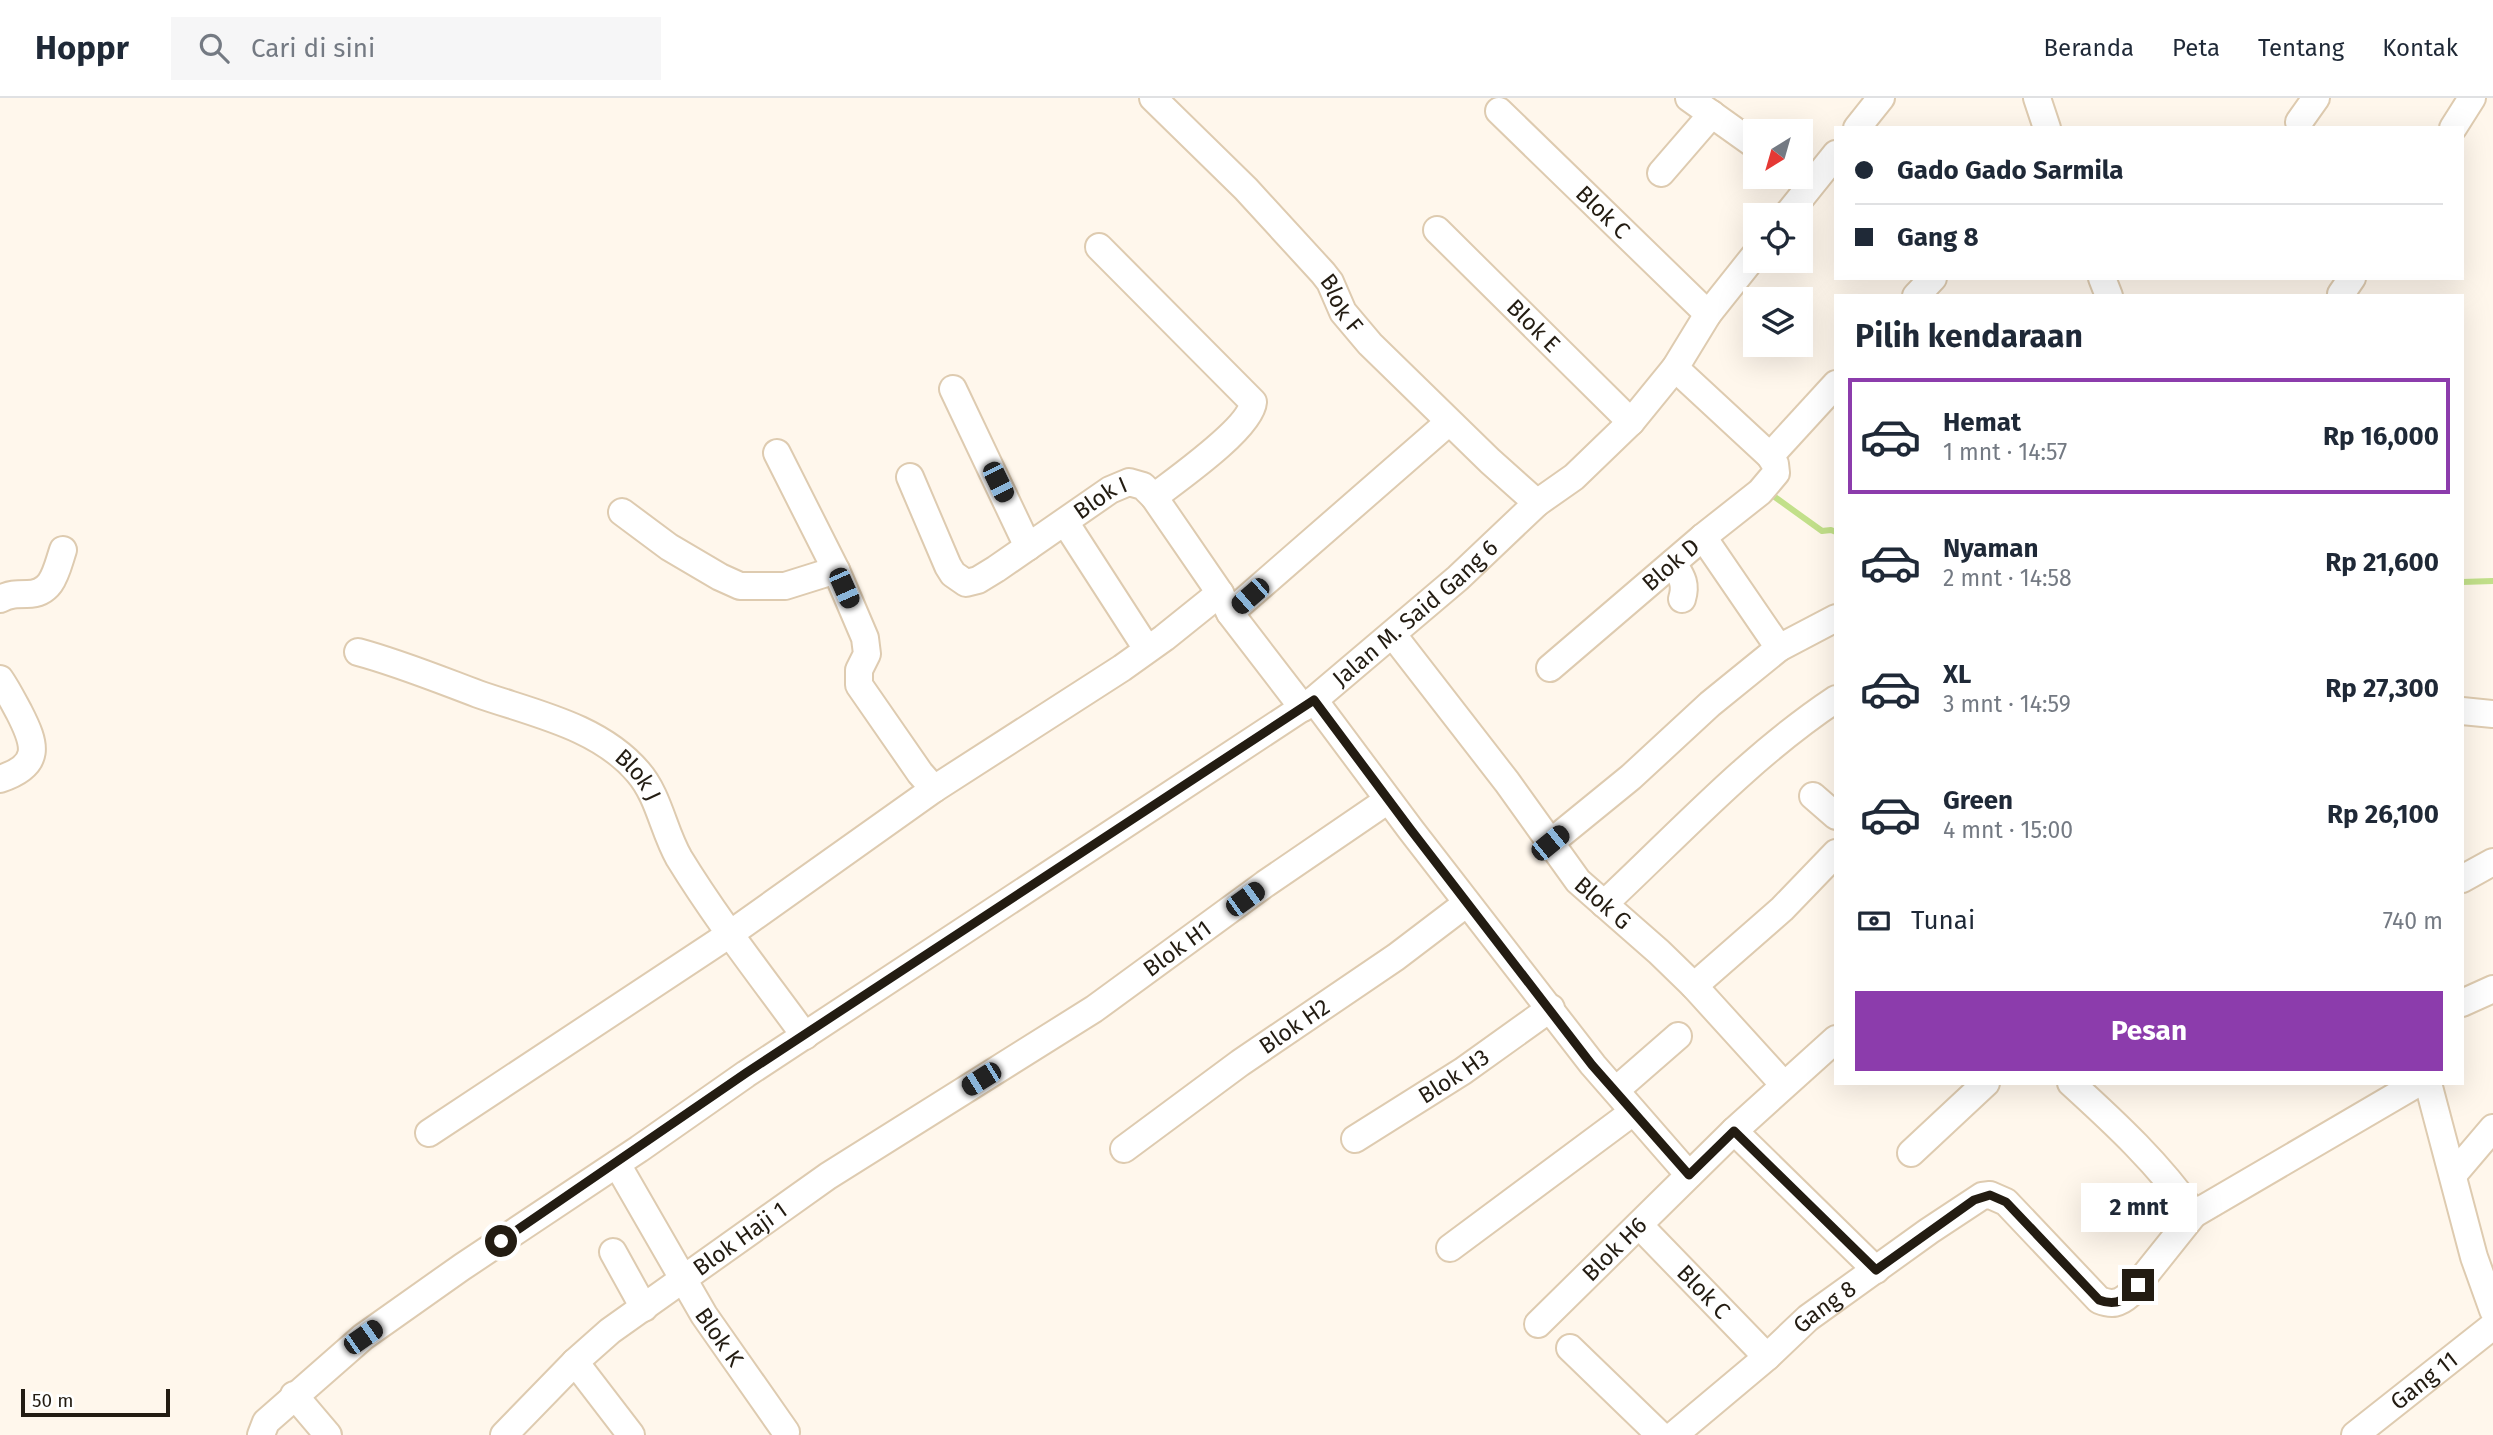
<!DOCTYPE html>
<html lang="id">
<head>
<meta charset="utf-8">
<style>
	:root { --surface:#fff; --page:#f6f6f7; --text:#1f2937; --muted:#747a83; --line:#e0e1e3; --accent:#8c3cac }
	body { margin:0; font-family:"Fira Sans",sans-serif; background:var(--page); color:var(--text); height:100vh; display:flex; flex-direction:column; font-size:26px; white-space:nowrap }
	* { box-sizing:border-box; margin:0 }
	p { font-size:23px; color:var(--muted) }
	.icon { flex:none; width:38px; height:38px; fill:none; stroke:currentColor; stroke-width:2; stroke-linecap:round; stroke-linejoin:round }
	.map { position:relative; flex:1; overflow:hidden }
	.sheet { position:absolute; left:1834px; top:196px; width:630px; height:791px; display:flex; flex-direction:column; background:var(--surface); border-radius:0px; box-shadow:0 7px 28px #0002 }
	.sheet>* { flex:none }
	.banner { position:absolute; left:1834px; top:28px; width:630px; height:154px; border-radius:0px; box-shadow:0 7px 28px #0002; display:grid; align-content:center; height:154px; padding:0 21px; background:var(--surface) }
	.needle { width:46px; rotate:217deg }
	.tools { position:absolute; left:1743px; top:21px; display:grid; gap:14px }
	.tools a { display:grid; place-items:center; width:70px; height:70px; border-radius:0px; background:var(--surface); box-shadow:0 7px 28px #0002; font-size:35px }
	.scale { position:absolute; left:21px; bottom:18px; width:149px; box-sizing:border-box; padding-left:7px; border:4px solid #231c12; border-top:0; font-size:19px; line-height:24px; white-space:nowrap; color:#231c12; -webkit-text-stroke:5px #fff; paint-order:stroke }
	.end { position:absolute; width:32px; height:32px; margin:-16px; border:9px solid #231c12; background:#fff; box-shadow:0 0 0 4px #fff }
	.from { border-radius:50% }
	.bubble { position:absolute; height:49px; border-radius:0px; background:var(--surface); box-shadow:0 7px 28px #0002; font-size:23px; font-weight:700; line-height:49px; text-align:center }
	.car { position:absolute; width:21px; height:42px; margin:-21px -10px; border-radius:9px; box-shadow:0 0 5px 2px #0007; background:linear-gradient(#222 24%,#8ab4d8 0 40%,#222 0 76%,#8ab4d8 0 86%,#222 0) }
	.banner b { display:flex; align-items:center; gap:24px; height:66px; font-size:26px }
	.banner b+b { border-top:2px solid var(--line) }
	.banner i { width:18px; height:18px; background:var(--text) }
	ul { padding:0; list-style:none }
	li { display:flex; align-items:center; gap:21px; height:116px; margin:0 14px 10px; padding:0 7px; border:4px solid transparent; border-radius:0px }
	li div { flex:1 }
	li b { display:block; font-size:26px }
	li em { font-style:normal; font-weight:700 }
	li.selected { border-color:var(--accent) }
	li>.icon { width:63px; height:63px; stroke-width:1.5 }
	h2 { padding:0 21px; font-size:32px; line-height:84px }
	.pay { display:flex; align-items:center; gap:18px; height:77px; padding:0 21px; font-size:26px }
	.pay p { margin-inline-start:auto }
	.action { display:flex; gap:14px; margin-top:auto; padding:14px 21px }
	.action a { flex:1; height:80px; border-radius:0px; background:var(--accent); color:#fff; font-size:28px; font-weight:700; line-height:80px; text-align:center }
	header { display:flex; align-items:center; gap:42px; box-sizing:border-box; height:98px; padding:0 35px; background:var(--surface); border-bottom:2px solid var(--line) }
	header strong { font-size:33px }
	nav { display:flex; gap:38px; margin-inline-start:auto; font-size:24px }
	.search { width:490px; height:63px; background:var(--page); display:flex; align-items:center; gap:18px; box-sizing:border-box; padding:0 24px; border-radius:0px; color:var(--muted); font-size:26px }
	.map>svg:first-child { display:block }
	.lines { fill:none; stroke-linecap:round; stroke-linejoin:round }
	.stream { stroke:#c2e08a; stroke-width:6 }
	.minor-casing { stroke:#decbb0; stroke-width:30 }
	.minor { stroke:#fff; stroke-width:26 }
	.route { stroke:#231c12; stroke-width:9 }
	.labels { text-anchor:middle; stroke-width:7; stroke-linejoin:round; paint-order:stroke }
	.street-label { font-size:23px; fill:#231c12; stroke:#fff }
</style>
</head>
<body>
<header>
<strong>Hoppr</strong>
<div class="search"><svg class="icon" aria-label="search" viewBox="0 0 24 24"><circle cx="10" cy="10" r="6"/><path d="M15 15l6 6"/></svg>Cari di sini</div>
<nav><a>Beranda</a><a>Peta</a><a>Tentang</a><a>Kontak</a></nav>
</header>
<div class="map">
<svg width="2493" height="1337" viewBox="0 0 2493 1337">
	<rect width="100%" height="100%" fill="#fff7ec"/>
	<g class="lines">
		<path class="stream" d="M1770,391L1772,397L1822,433L1831,432L1836,434
			M2462,484L2493,483"/>
		<defs>
			<g id="minor">
				<path id="s1" d="M1153,0L1246,91L1323,175L1330,184L1343,214L1370,246L1490,363L1537,405"/>
				<path d="M1689,0L1755,47"/>
				<path d="M2037,0L2047,30"/>
				<path id="s2" d="M1499,13L1708,216"/>
				<path d="M2299,24L2316,0"/>
				<path d="M1857,30L1881,0"/>
				<path d="M2453,30L2472,0"/>
				<path d="M1661,75L1712,16"/>
				<path d="M1787,117L1836,56"/>
				<path id="s3" d="M1437,132L1631,324"/>
				<path d="M1099,149L1253,304C1251,330 1176,382 1154,399"/>
				<path d="M2102,180L2109,198"/>
				<path d="M2341,196L2352,180"/>
				<path d="M1916,198L1933,180"/>
				<path d="M953,291L1028,449"/>
				<path d="M777,355L836,472L865,540L867,556L859,572V587L920,675L934,691L1122,570L1164,540L1220,495"/>
				<path d="M1770,358L1836,286"/>
				<path id="s4" d="M910,379L948,468L953,476L966,485L978,482L996,471L1110,392L1129,384L1143,388L1154,399L1220,495L1230,515L1303,610"/>
				<path d="M622,414L669,449L720,479L740,488H785L836,472"/>
				<path d="M1065,424L1147,551"/>
				<path d="M1673,465C1681,478 1687,485 1682,501"/>
				<path d="M0,501C10,496 16,496 27,496C53,496 56,473 63,452"/>
				<path d="M1230,515L1449,324"/>
				<path id="s5" d="M1393,537L1507,684L1578,783L1659,854L1694,888L1784,987"/>
				<path d="M1779,550L1836,520"/>
				<path id="s6" d="M358,554C399,565 438,581 478,596C532,615 599,628 638,674C659,698 663,732 679,760C717,822 762,879 805,938"/>
				<path id="s7" d="M1550,570L1703,439L1760,394L1776,375L1775,366L1770,358L1675,270"/>
				<path d="M0,581C7,591 13,603 19,614C36,647 42,667 0,681"/>
				<path d="M1314,602L1411,732L1593,967L1689,1077"/>
				<path d="M2462,613L2493,616"/>
				<path d="M1813,698L1836,718"/>
				<path d="M1550,745L1631,679L1710,606L1779,550L1703,439"/>
				<path d="M2462,781L2493,764"/>
				<path d="M1604,806C1679,736 1750,658 1836,601"/>
				<path d="M1694,888L1782,811L1836,755"/>
				<path d="M2462,905L2493,891"/>
				<path d="M2071,985C2116,1026 2159,1066 2194,1116L2418,985"/>
				<path d="M2428,985L2474,1159L2493,1212"/>
				<path d="M1616,992L1678,938"/>
				<path d="M1734,1033L1876,1172"/>
				<path d="M429,1035L730,836L934,691"/>
				<path id="s8" d="M1355,1041L1463,973L1551,910"/>
				<path id="s9" d="M1124,1051L1240,965L1396,859L1467,805"/>
				<path d="M1911,1055L1986,985"/>
				<path id="s10" d="M617,1066L704,1217L786,1334"/>
				<path d="M2453,1077L2493,1030"/>
				<path id="s11" d="M1639,1127L1767,1259"/>
				<path d="M1450,1150L1633,1014"/>
				<path d="M613,1154L644,1210"/>
				<path id="s12" d="M1538,1226L1734,1033L1836,941"/>
				<path d="M1570,1250L1660,1337"/>
				<path d="M575,1264L631,1337"/>
				<path d="M294,1297L328,1337"/>
				<path id="s13" d="M261,1337L266,1324L363,1239L462,1169L639,1051L746,976L1314,602L1458,480L1537,405L1574,379L1631,324L1675,270L1708,216L1755,157"/>
				<path id="s14" d="M504,1337L575,1264L610,1233L828,1078L1094,911L1265,786L1388,702"/>
				<path id="s15" d="M1674,1337L1767,1259L1808,1220L1929,1133L1982,1098L1990,1097L2006,1104L2099,1202C2112,1207 2119,1206 2130,1196L2194,1116"/>
				<path id="s16" d="M2355,1337L2493,1228"/>
			</g>
		</defs>
		<use href="#minor" class="minor-casing"/>
		<use href="#minor" class="minor"/>
	</g>
	<g class="lines">
		<path class="route" d="M501,1143L746,975L1314,602L1411,732L1592,967L1689,1077L1734,1033L1876,1172L1974,1102L1990,1097L2006,1104L2099,1202C2118,1209 2126,1201 2138,1187"/>
	</g>
	<g class="labels">
		<g class="street-label">
			<text dy="8" stroke="none"><textPath href="#s2" startOffset="145">Blok C</textPath></text>
			<text dy="8" stroke="none"><textPath href="#s1" startOffset="280">Blok F</textPath></text>
			<text dy="8" stroke="none"><textPath href="#s3" startOffset="136">Blok E</textPath></text>
			<text dy="8" stroke="none"><textPath href="#s4" startOffset="282">Blok I</textPath></text>
			<text dy="8" stroke="none"><textPath href="#s7" startOffset="159">Blok D</textPath></text>
			<text dy="8" stroke="none"><textPath href="#s13" startOffset="1421">Jalan M. Said Gang 6</textPath></text>
			<text dy="8" stroke="none"><textPath href="#s6" startOffset="310">Blok J</textPath></text>
			<text dy="8" stroke="none"><textPath href="#s5" startOffset="341">Blok G</textPath></text>
			<text dy="8" stroke="none"><textPath href="#s14" startOffset="833">Blok H1</textPath></text>
			<text dy="8" stroke="none"><textPath href="#s9" startOffset="210">Blok H2</textPath></text>
			<text dy="8" stroke="none"><textPath href="#s8" startOffset="117">Blok H3</textPath></text>
			<text dy="8" stroke="none"><textPath href="#s14" startOffset="308">Blok Haji 1</textPath></text>
			<text dy="8" stroke="none"><textPath href="#s12" startOffset="107">Blok H6</textPath></text>
			<text dy="8" stroke="none"><textPath href="#s11" startOffset="93">Blok C</textPath></text>
			<text dy="8" stroke="none"><textPath href="#s15" startOffset="198">Gang 8</textPath></text>
			<text dy="8" stroke="none"><textPath href="#s10" startOffset="201">Blok K</textPath></text>
			<text dy="8" stroke="none"><textPath href="#s16" startOffset="88">Gang 11</textPath></text>
		</g>
	</g>
</svg>
<div class="tools">
<a><svg class="needle" viewBox="-14 -14 28 28"><path d="M0-13l5 13h-10z" fill="#e53935"/><path d="M0 13l5-13h-10z" fill="#747a83"/></svg></a>
<a><svg class="icon" aria-label="locate" viewBox="0 0 24 24"><circle cx="12" cy="12" r="6"/><path d="M12 2v4M12 18v4M2 12h4M18 12h4"/></svg></a>
<a><svg class="icon" aria-label="layers" viewBox="0 0 24 24"><path d="M12 4l9 5-9 5-9-5zM3 14l9 5 9-5"/></svg></a>
</div>
<div class="scale">50 m</div>
<i class="end from" style="left:501px;top:1143px"></i>
<i class="end" style="left:2138px;top:1187px"></i>
<div class="bubble" style="left:2081px;top:1085px;width:116px">2 mnt</div>
<i class="car" style="left:998px;top:384px;rotate:154deg"></i>
<i class="car" style="left:844px;top:490px;rotate:156deg"></i>
<i class="car" style="left:1250px;top:498px;rotate:229deg"></i>
<i class="car" style="left:1550px;top:745px;rotate:51deg"></i>
<i class="car" style="left:1245px;top:801px;rotate:54deg"></i>
<i class="car" style="left:981px;top:981px;rotate:238deg"></i>
<i class="car" style="left:363px;top:1239px;rotate:55deg"></i>
<div class="banner">
<b><i class="from"></i>Gado Gado Sarmila</b>
<b><i></i>Gang 8</b>
</div>
<section class="sheet">
<h2>Pilih kendaraan</h2>
<ul>
<li class="selected"><svg class="icon" aria-label="car" viewBox="0 0 24 24"><path d="M5 17H2v-5l4-1 3-4h7l3 4 3 1v5h-3M9 17h6M6 11h13"/><circle cx="7" cy="17" r="2"/><circle cx="17" cy="17" r="2"/></svg><div><b>Hemat</b><p>1 mnt · 14:57</p></div><em>Rp 16,000</em></li>
<li><svg class="icon" aria-label="car" viewBox="0 0 24 24"><path d="M5 17H2v-5l4-1 3-4h7l3 4 3 1v5h-3M9 17h6M6 11h13"/><circle cx="7" cy="17" r="2"/><circle cx="17" cy="17" r="2"/></svg><div><b>Nyaman</b><p>2 mnt · 14:58</p></div><em>Rp 21,600</em></li>
<li><svg class="icon" aria-label="car" viewBox="0 0 24 24"><path d="M5 17H2v-5l4-1 3-4h7l3 4 3 1v5h-3M9 17h6M6 11h13"/><circle cx="7" cy="17" r="2"/><circle cx="17" cy="17" r="2"/></svg><div><b>XL</b><p>3 mnt · 14:59</p></div><em>Rp 27,300</em></li>
<li><svg class="icon" aria-label="car" viewBox="0 0 24 24"><path d="M5 17H2v-5l4-1 3-4h7l3 4 3 1v5h-3M9 17h6M6 11h13"/><circle cx="7" cy="17" r="2"/><circle cx="17" cy="17" r="2"/></svg><div><b>Green</b><p>4 mnt · 15:00</p></div><em>Rp 26,100</em></li>
</ul>
<div class="pay"><svg class="icon" aria-label="cash" viewBox="0 0 24 24"><path d="M3 7h18v10H3z"/><circle cx="12" cy="12" r="2"/></svg>Tunai<p>740 m</p></div>
<div class="action"><a>Pesan</a></div>
</section>
</div>
</body>
</html>
